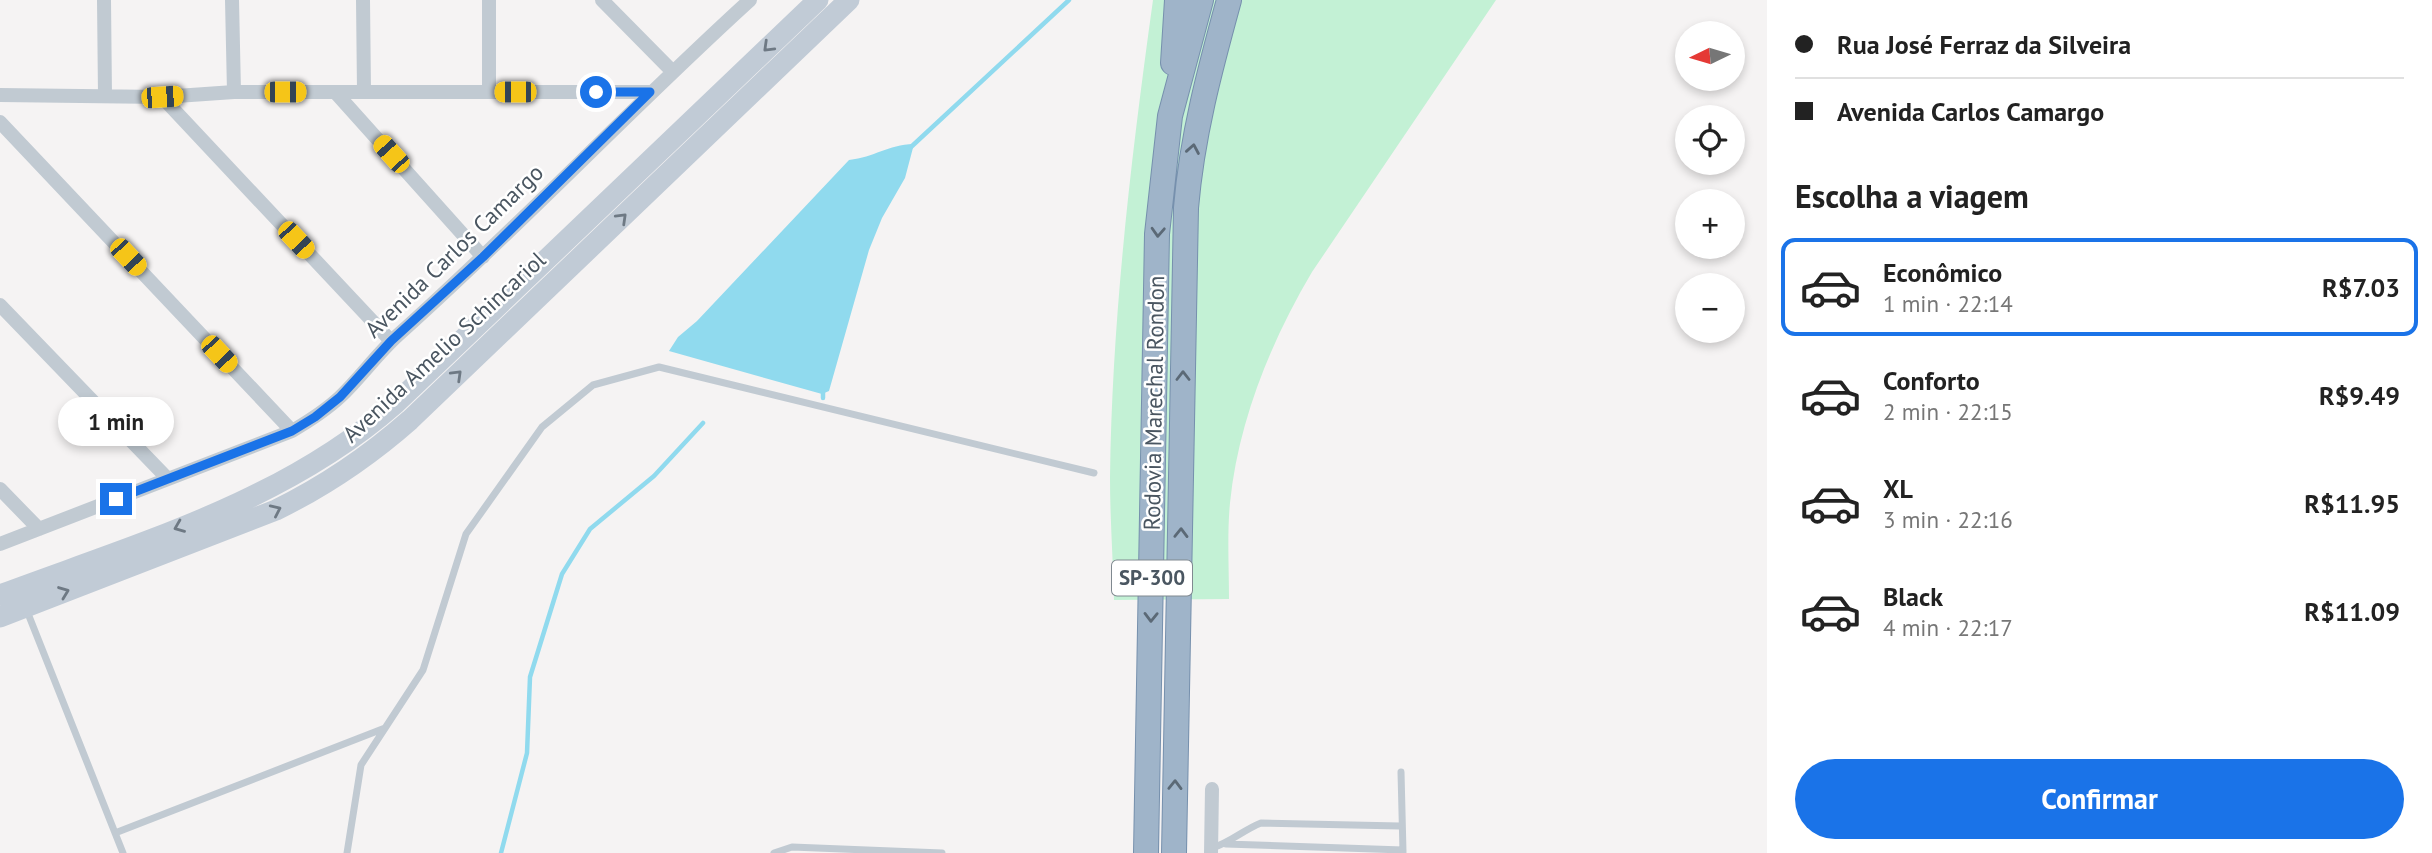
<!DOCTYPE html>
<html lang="pt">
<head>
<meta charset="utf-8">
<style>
	:root { --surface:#fff; --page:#f2f2f2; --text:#222; --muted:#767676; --line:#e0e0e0; --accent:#1a73e8 }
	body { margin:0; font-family:"PT Sans",sans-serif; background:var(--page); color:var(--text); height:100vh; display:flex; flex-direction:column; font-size:26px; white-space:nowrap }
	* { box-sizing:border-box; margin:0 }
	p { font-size:23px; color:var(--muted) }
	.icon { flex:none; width:38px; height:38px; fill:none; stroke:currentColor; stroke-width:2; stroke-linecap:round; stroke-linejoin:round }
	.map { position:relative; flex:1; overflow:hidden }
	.details { display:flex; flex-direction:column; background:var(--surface); width:665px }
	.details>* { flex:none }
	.top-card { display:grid; align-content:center; height:154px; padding:0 28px; background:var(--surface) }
	.needle { width:46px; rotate:265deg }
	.controls { position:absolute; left:1675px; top:21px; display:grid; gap:14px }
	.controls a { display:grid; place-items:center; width:70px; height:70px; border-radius:50%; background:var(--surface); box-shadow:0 4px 10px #0003; font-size:35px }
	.end { position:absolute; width:32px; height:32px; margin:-16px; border:9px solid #1a73e8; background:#fff; box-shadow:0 0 0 4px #fff }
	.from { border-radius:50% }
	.bubble { position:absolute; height:49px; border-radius:24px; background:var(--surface); box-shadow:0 4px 10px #0003; font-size:23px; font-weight:800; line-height:49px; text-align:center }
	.car { position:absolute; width:21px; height:42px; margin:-21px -10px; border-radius:9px; box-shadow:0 0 5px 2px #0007; background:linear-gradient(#f5c518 24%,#345 0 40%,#f5c518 0 76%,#345 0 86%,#f5c518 0) }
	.top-card b { display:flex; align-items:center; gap:24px; height:66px; font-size:26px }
	.top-card b+b { border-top:2px solid var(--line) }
	.top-card i { width:18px; height:18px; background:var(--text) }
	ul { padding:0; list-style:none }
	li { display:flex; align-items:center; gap:21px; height:98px; margin:0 14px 10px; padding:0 14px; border:4px solid transparent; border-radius:14px }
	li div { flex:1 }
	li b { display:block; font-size:26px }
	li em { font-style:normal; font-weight:800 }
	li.active { border-color:var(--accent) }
	li>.icon { width:63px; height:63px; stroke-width:1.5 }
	h2 { padding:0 28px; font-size:32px; line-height:84px }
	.action { display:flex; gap:14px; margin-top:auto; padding:14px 28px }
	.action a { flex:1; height:80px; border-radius:42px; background:var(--accent); color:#fff; font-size:28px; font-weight:800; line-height:80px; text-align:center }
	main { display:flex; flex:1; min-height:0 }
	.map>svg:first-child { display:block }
	.green { fill:#c3f1d5 }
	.water { fill:#90daee }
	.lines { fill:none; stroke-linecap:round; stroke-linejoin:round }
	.stream { stroke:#90daee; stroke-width:4.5 }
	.trunk-casing { stroke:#7690ad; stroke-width:26 }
	.service { stroke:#c1cad2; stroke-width:7 }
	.minor { stroke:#c1cad2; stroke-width:14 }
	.secondary { stroke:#c1cbd6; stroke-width:21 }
	.trunk { stroke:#9fb4c9; stroke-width:24 }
	.oneway { stroke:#6e7984 }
	.oneway2 { stroke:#5b6976 }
	.route { stroke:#1a73e8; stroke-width:9 }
	.labels { text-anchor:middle; stroke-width:5; stroke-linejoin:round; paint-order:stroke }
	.shield { fill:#fff; stroke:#808990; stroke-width:2 }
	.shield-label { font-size:21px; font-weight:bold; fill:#4a5661 }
	.street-label { font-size:23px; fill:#4a5661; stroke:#fff }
</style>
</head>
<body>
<main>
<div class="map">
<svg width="1767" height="853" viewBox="0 0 1767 853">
	<rect width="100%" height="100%" fill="#f5f3f3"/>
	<path class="green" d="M1153,0H1496L1312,272C1271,341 1238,422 1230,503C1227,534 1229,568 1229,599L1114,600C1113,559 1110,518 1110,478C1112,318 1131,158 1153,0Z"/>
	<path class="water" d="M914,144L905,178L882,218L869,250L829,391L822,394L669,351L678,337L697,321L849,160C875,157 887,145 914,144Z"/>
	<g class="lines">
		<path class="stream" d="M911,147L1069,0
			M823,398V388
			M501,853L527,753L530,677L562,574L590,529L654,476L703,423"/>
		<defs>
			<path id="trunk" d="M1173,63L1177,0
				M1146,853L1157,234L1170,116L1201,0
				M1174,853L1186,208C1192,136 1210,69 1229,0"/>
		</defs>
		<use href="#trunk" class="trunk-casing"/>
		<path class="service" d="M27,611L123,853
			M1401,772L1403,852
			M115,833L385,728
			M1226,844L1403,850
			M1212,848C1230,843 1243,830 1261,823L1400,826
			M347,853L361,765L423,670L466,534L542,427L593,385L659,367L1094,473
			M774,853L792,847L942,853"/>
		<path class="minor" d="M104,0L105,96
			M232,0L234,92
			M363,0L364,91
			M602,0L672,71
			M489,92V0
			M336,93L483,257
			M0,95L162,97L234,92H650
			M162,97L391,341
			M0,122L292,431
			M0,305L168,479
			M0,489L39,529
			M0,544L292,431C309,421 325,411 340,397C360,378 377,354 398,335C519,227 630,109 750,0
			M1211,853L1212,789"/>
		<path class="secondary" d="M0,595C136,544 284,502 395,404L818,0
			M0,617L276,510C325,486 368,457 410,420L849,0"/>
		<use href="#trunk" class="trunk"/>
	</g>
	<defs><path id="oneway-chevron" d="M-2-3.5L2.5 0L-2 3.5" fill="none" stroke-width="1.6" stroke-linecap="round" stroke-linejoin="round" transform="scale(1.75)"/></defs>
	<g class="oneway">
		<use href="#oneway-chevron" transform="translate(768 47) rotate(136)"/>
		<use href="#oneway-chevron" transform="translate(622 218) rotate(-44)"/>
		<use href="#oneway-chevron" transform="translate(457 375) rotate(-44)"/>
		<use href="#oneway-chevron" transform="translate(276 510) rotate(-25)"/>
		<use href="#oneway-chevron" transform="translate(179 527) rotate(158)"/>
		<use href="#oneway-chevron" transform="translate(64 592) rotate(-21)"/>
	</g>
	<g class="oneway2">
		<use href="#oneway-chevron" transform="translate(1193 149) rotate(-80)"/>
		<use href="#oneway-chevron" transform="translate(1158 232) rotate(93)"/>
		<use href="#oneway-chevron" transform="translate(1183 376) rotate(-90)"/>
		<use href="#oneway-chevron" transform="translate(1181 533) rotate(-89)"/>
		<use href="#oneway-chevron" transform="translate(1151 617) rotate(91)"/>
		<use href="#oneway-chevron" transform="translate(1175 785) rotate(-89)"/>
	</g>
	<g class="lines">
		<path class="route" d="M116,499L292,431L315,417L340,397L391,341L483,257L650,92H596"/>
	</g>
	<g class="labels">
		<rect class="shield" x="1112" y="560.5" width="80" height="35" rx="5"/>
		<g class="shield-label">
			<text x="1152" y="585">SP-300</text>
		</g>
		<g class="street-label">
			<text transform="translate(454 251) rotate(-44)" y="8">Avenida Carlos Camargo</text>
			<text transform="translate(444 347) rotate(-43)" y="8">Avenida Amelio Schincariol</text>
			<text transform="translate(1154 403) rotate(-89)" y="8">Rodovia Marechal Rondon</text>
		</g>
	</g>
</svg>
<div class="controls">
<a><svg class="needle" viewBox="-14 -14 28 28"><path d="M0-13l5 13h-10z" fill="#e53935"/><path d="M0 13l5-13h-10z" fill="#767676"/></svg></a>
<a><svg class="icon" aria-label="locate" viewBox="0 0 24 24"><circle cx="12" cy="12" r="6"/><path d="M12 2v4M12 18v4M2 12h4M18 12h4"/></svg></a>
<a>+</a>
<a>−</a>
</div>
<i class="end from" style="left:596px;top:92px"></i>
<i class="end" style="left:116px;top:499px"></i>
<div class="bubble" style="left:58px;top:397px;width:116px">1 min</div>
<i class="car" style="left:285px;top:92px;rotate:90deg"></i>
<i class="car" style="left:515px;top:92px;rotate:270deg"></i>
<i class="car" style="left:162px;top:97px;rotate:86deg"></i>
<i class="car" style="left:391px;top:154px;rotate:318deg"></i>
<i class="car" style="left:296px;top:240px;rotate:137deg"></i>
<i class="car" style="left:128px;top:257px;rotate:137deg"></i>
<i class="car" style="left:219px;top:354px;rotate:137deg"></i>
</div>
<section class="details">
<div class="top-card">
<b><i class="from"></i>Rua José Ferraz da Silveira</b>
<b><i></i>Avenida Carlos Camargo</b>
</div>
<h2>Escolha a viagem</h2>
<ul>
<li class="active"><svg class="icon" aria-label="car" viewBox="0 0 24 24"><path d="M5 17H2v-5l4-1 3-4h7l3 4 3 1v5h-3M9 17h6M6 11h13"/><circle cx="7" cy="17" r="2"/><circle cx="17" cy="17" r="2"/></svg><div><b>Econômico</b><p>1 min · 22:14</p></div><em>R$7.03</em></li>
<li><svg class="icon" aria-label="car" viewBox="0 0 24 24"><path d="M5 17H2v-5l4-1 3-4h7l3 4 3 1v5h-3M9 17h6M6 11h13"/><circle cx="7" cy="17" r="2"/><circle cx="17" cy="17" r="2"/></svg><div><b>Conforto</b><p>2 min · 22:15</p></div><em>R$9.49</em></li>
<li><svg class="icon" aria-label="car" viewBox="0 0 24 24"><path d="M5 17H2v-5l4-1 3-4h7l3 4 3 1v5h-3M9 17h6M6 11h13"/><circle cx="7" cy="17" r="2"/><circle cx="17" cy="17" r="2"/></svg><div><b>XL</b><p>3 min · 22:16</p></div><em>R$11.95</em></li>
<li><svg class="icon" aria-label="car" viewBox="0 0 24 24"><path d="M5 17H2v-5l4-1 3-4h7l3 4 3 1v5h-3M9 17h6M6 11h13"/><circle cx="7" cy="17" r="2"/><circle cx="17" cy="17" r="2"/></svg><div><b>Black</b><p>4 min · 22:17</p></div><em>R$11.09</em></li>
</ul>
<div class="action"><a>Confirmar</a></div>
</section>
</main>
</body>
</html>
